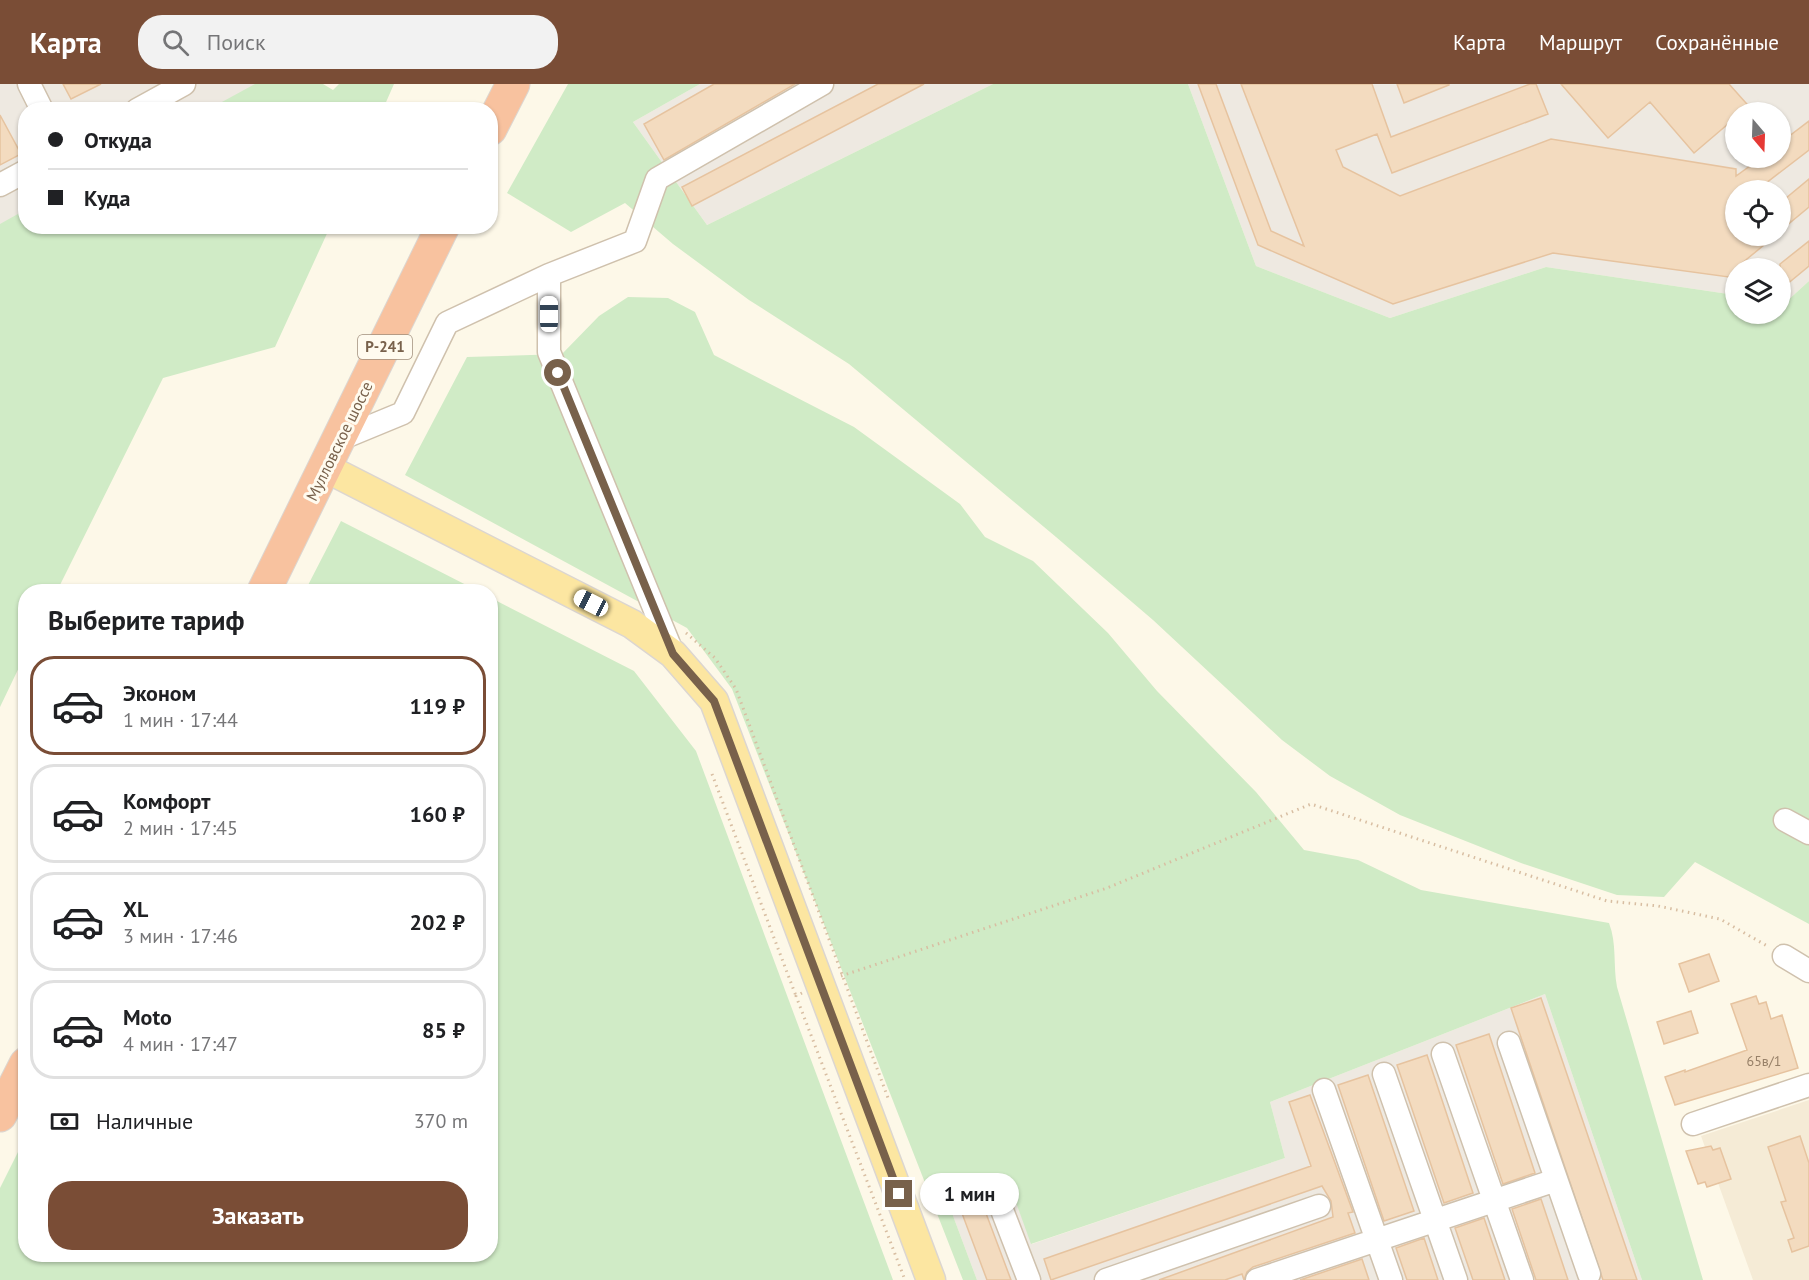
<!DOCTYPE html>
<html lang="ru">
<head>
<meta charset="utf-8">
<style>
	:root { --surface:#fff; --page:#f2f2f2; --text:#202124; --muted:#757577; --line:#e0e0e0; --accent:#7a4d36 }
	body { margin:0; font-family:"PT Sans",sans-serif; background:var(--page); color:var(--text); height:100vh; display:flex; flex-direction:column; font-size:22px; white-space:nowrap }
	* { box-sizing:border-box; margin:0 }
	p { font-size:20px; color:var(--muted) }
	.icon { flex:none; width:33px; height:33px; fill:none; stroke:currentColor; stroke-width:2; stroke-linecap:round; stroke-linejoin:round }
	.map { position:relative; flex:1; overflow:hidden }
	.panel { position:absolute; left:18px; top:500px; width:480px; height:678px; display:flex; flex-direction:column; background:var(--surface); border-radius:24px; box-shadow:0 2px 4px #0004 }
	.panel>* { flex:none }
	.top-card { position:absolute; left:18px; top:18px; width:480px; height:132px; border-radius:24px; box-shadow:0 2px 4px #0004; display:grid; align-content:center; height:132px; padding:0 30px; background:var(--surface) }
	.needle { width:39px; rotate:161deg }
	.buttons { position:absolute; left:1725px; top:18px; display:grid; gap:12px }
	.buttons a { display:grid; place-items:center; width:66px; height:66px; border-radius:50%; background:var(--surface); box-shadow:0 2px 4px #0004; font-size:30px }
	.end { position:absolute; width:27px; height:27px; margin:-14px; border:8px solid #78614b; background:#fff; box-shadow:0 0 0 3px #fff }
	.from { border-radius:50% }
	.bubble { position:absolute; height:42px; border-radius:21px; background:var(--surface); box-shadow:0 2px 4px #0004; font-size:20px; font-weight:800; line-height:42px; text-align:center }
	.car { position:absolute; width:18px; height:36px; margin:-18px -9px; border-radius:8px; box-shadow:0 0 4px 2px #0007; background:linear-gradient(#fff 24%,#345 0 40%,#fff 0 76%,#345 0 86%,#fff 0) }
	.top-card b { display:flex; align-items:center; gap:21px; height:57px; font-size:22px }
	.top-card b+b { border-top:2px solid var(--line) }
	.top-card i { width:15px; height:15px; background:var(--text) }
	ul { padding:0; list-style:none }
	li { display:flex; align-items:center; gap:18px; height:99px; margin:0 12px 9px; padding:0 18px; border:3px solid var(--line); border-radius:24px }
	li div { flex:1 }
	li b { display:block; font-size:22px }
	li em { font-style:normal; font-weight:800 }
	li.active { border-color:var(--accent) }
	li>.icon { width:54px; height:54px; stroke-width:1.5 }
	h2 { padding:0 30px; font-size:27px; line-height:72px }
	.pay { display:flex; align-items:center; gap:15px; height:66px; padding:0 30px; font-size:22px }
	.pay p { margin-inline-start:auto }
	.action { display:flex; gap:12px; margin-top:auto; padding:12px 30px }
	.action a { flex:1; height:69px; border-radius:24px; background:var(--accent); color:#fff; font-size:24px; font-weight:800; line-height:69px; text-align:center }
	header { display:flex; align-items:center; gap:36px; box-sizing:border-box; height:84px; padding:0 30px; background:var(--accent); color:#fff }
	header strong { font-size:28px }
	nav { display:flex; gap:33px; margin-inline-start:auto; font-size:21px }
	.search { width:420px; height:54px; background:var(--page); display:flex; align-items:center; gap:15px; box-sizing:border-box; padding:0 21px; border-radius:24px; color:var(--muted); font-size:22px }
	.map>svg:first-child { display:block }
	.residential { fill:#f5ebd6 }
	.industrial { fill:#eee9e1; fill-rule:evenodd }
	.green { fill:#d0ebc6 }
	.building { fill:#f3dbbf; stroke:#e6c39f; stroke-width:1.5 }
	.lines { fill:none; stroke-linecap:round; stroke-linejoin:round }
	.minor-casing { stroke:#cfc1ad; stroke-width:25 }
	.major-casing { stroke:#dcd6d0; stroke-width:31 }
	.highway-casing { stroke:#dcd6d0; stroke-width:35 }
	.path { stroke:#d8bea2; stroke-width:3; stroke-dasharray:1.5 4.5; stroke-linecap:butt }
	.minor { stroke:#fff; stroke-width:22 }
	.major { stroke:#fce6a1; stroke-width:28 }
	.highway { stroke:#f8c29f; stroke-width:33 }
	.route { stroke:#78614b; stroke-width:8 }
	.labels { text-anchor:middle; stroke-width:6; stroke-linejoin:round; paint-order:stroke }
	.number-label { font-size:14px; fill:#978068 }
	.shield { fill:#fffbef; stroke:#a08f7c; stroke-width:1.5 }
	.shield-label { font-size:15px; font-weight:bold; fill:#78614b }
	.street-label { font-size:16px; fill:#78614b; stroke:#fffbef }
</style>
</head>
<body>
<header>
<strong>Карта</strong>
<div class="search"><svg class="icon" aria-label="search" viewBox="0 0 24 24"><circle cx="10" cy="10" r="6"/><path d="M15 15l6 6"/></svg>Поиск</div>
<nav><a>Карта</a><a>Маршрут</a><a>Сохранённые</a></nav>
</header>
<div class="map">
<svg width="1809" height="1196" viewBox="0 0 1809 1196">
	<rect width="100%" height="100%" fill="#fdf8e8"/>
	<path class="residential" d="M1809,1016V1196H1753L1701,1052Z"/>
	<path class="industrial" d="M0,0H298L249,25L26,26L25,142L0,155Z
		M700,0H993L707,141L633,38Z
		M1188,0H1809V197L1786,218L1781,217L1780,184H1736L1735,211L1546,183L1390,234L1256,182ZM1736,28H1780V74H1736ZM1736,106H1780V152H1736Z
		M1545,910L1642,1196H977L946,1113L1006,1091L1032,1160L1285,1074L1270,1018Z"/>
	<path class="green" d="M255,0H323L333,6L339,0H394L383,25H209Z
		M568,0H700L633,38L707,141L993,0H1188L1256,182L1390,234L1546,183L1735,211L1736,230H1780L1781,217L1786,218L1809,197V840L1695,778L1664,813L1617,811L1521,779L1400,731L1330,692L1282,656L1153,536L1056,453L849,280L749,216L673,160L625,119L571,148L507,109Z
		M25,126L26,142L330,143L275,263L163,294L57,507H26L25,571L0,623V140Z
		M628,213L668,214L695,228L714,271L854,343L960,420L985,453L1033,477L1108,549L1157,607L1256,708L1304,766L1358,776L1421,806L1609,839C1617,859 1613,882 1617,903L1703,1196H1642L1545,910L1270,1018L1285,1074L1031,1160L1006,1091L946,1113L977,1196H963L732,605L687,544L405,391L467,273L562,270L599,232Z
		M341,437L478,507H305Z
		M491,514L634,587L696,667L893,1196H0V1104L25,1054L26,1170H490Z"/>
	<path class="building" d="M63,0H101L71,15Z
		M714,0H795L664,76L644,40Z
		M878,0H924L692,122L682,103Z
		M1198,0H1216L1271,147L1304,162L1241,0H1372L1391,53L1530,0H1536L1548,30L1392,89L1377,50L1336,66L1343,83L1400,112L1551,55L1736,85V92L1761,74H1780V59L1809,37V66L1757,106H1736V152H1775L1736,184V194L1553,169L1393,220L1258,161Z
		M1397,0H1449V1L1404,19Z
		M1561,0H1729L1754,28H1736V49L1728,40L1694,69L1650,18L1608,54Z
		M0,31L21,70L0,81Z
		M1809,95V123L1780,147V119Z
		M1809,157V182L1780,206V180Z
		M1709,870L1719,897L1689,908L1679,880Z
		M1756,912L1759,920L1766,918L1771,935L1782,931L1798,984L1675,1021L1665,993L1685,986V988L1747,966L1731,920Z
		M1541,914L1637,1196H1603L1511,924Z
		M1691,927L1698,949L1664,960L1657,938Z
		M1489,950L1535,1089L1503,1100L1456,961Z
		M1427,971L1473,1109L1444,1119L1397,981Z
		M1368,991L1414,1127L1384,1137L1338,1001Z
		M1310,1011L1353,1128L1348,1129L1355,1149L1253,1183L1247,1188L1244,1196L1242,1190L1225,1196H1159L1333,1133L1331,1117L1322,1102L1051,1196L1044,1175L1311,1082L1289,1018Z
		M1800,1052L1809,1079V1162L1792,1168L1788,1156L1794,1154L1781,1118L1786,1117L1768,1063Z
		M1711,1062L1713,1066L1720,1064L1731,1095L1707,1103L1705,1098L1698,1100L1686,1067Z
		M1541,1115L1568,1196H1536L1512,1125Z
		M981,1116L1011,1196H987L960,1124Z
		M1484,1134L1505,1196H1473L1455,1144Z
		M1424,1154L1438,1196H1407L1396,1164Z
		M1362,1175L1369,1196H1300Z"/>
	<g class="lines">
		<defs>
			<path id="minor" d="M29,0L42,26
				M137,26L184,0
				M0,101L26,87
				M340,355L403,329L447,239L549,191
				M673,570L549,268V191L635,157L657,95L822,0
				M1785,736L1809,749
				M1784,872L1809,887
				M1509,959L1589,1190
				M1443,970L1522,1196
				M1384,990L1456,1196
				M1324,1006L1391,1196
				M1693,1040L1809,1001
				M997,1113L1029,1196
				M1106,1196L1319,1122
				M1257,1196L1556,1096"/>
			<path id="major" d="M326,384L632,540L673,570L714,617L931,1196"/>
			<path id="highway" d="M490,45L513,0
				M264,507L443,142
				M0,1031L26,980"/>
		</defs>
		<use href="#minor" class="minor-casing"/>
		<use href="#major" class="major-casing"/>
		<use href="#highway" class="highway-casing"/>
		<path class="path" d="M686,549L715,574L736,605L888,1014
			M712,690L796,912
			M841,892L1107,804L1311,720L1607,817L1658,822L1720,835L1769,863
			M802,909L796,912L905,1196"/>
		<use href="#minor" class="minor"/>
		<use href="#major" class="major"/>
		<use href="#highway" class="highway"/>
	</g>
	<g class="lines">
		<path class="route" d="M558,289L673,570L714,617L899,1110"/>
	</g>
	<g class="labels">
		<g class="number-label">
			<text x="1764" y="982">65в/1</text>
		</g>
		<rect class="shield" x="358" y="251" width="54" height="24" rx="4.5"/>
		<g class="shield-label">
			<text x="385" y="268">Р-241</text>
		</g>
		<g class="street-label">
			<text transform="translate(339 357) rotate(-64)" y="6">Мулловское шоссе</text>
		</g>
	</g>
</svg>
<div class="buttons">
<a><svg class="needle" viewBox="-14 -14 28 28"><path d="M0-13l5 13h-10z" fill="#e53935"/><path d="M0 13l5-13h-10z" fill="#757577"/></svg></a>
<a><svg class="icon" aria-label="locate" viewBox="0 0 24 24"><circle cx="12" cy="12" r="6"/><path d="M12 2v4M12 18v4M2 12h4M18 12h4"/></svg></a>
<a><svg class="icon" aria-label="layers" viewBox="0 0 24 24"><path d="M12 4l9 5-9 5-9-5zM3 14l9 5 9-5"/></svg></a>
</div>
<i class="end from" style="left:558px;top:289px"></i>
<i class="end" style="left:899px;top:1110px"></i>
<div class="bubble" style="left:920px;top:1089px;width:99px">1 мин</div>
<i class="car" style="left:549px;top:230px;rotate:0deg"></i>
<i class="car" style="left:591px;top:519px;rotate:297deg"></i>
<div class="top-card">
<b><i class="from"></i>Откуда</b>
<b><i></i>Куда</b>
</div>
<section class="panel">
<h2>Выберите тариф</h2>
<ul>
<li class="active"><svg class="icon" aria-label="car" viewBox="0 0 24 24"><path d="M5 17H2v-5l4-1 3-4h7l3 4 3 1v5h-3M9 17h6M6 11h13"/><circle cx="7" cy="17" r="2"/><circle cx="17" cy="17" r="2"/></svg><div><b>Эконом</b><p>1 мин · 17:44</p></div><em>119 ₽</em></li>
<li><svg class="icon" aria-label="car" viewBox="0 0 24 24"><path d="M5 17H2v-5l4-1 3-4h7l3 4 3 1v5h-3M9 17h6M6 11h13"/><circle cx="7" cy="17" r="2"/><circle cx="17" cy="17" r="2"/></svg><div><b>Комфорт</b><p>2 мин · 17:45</p></div><em>160 ₽</em></li>
<li><svg class="icon" aria-label="car" viewBox="0 0 24 24"><path d="M5 17H2v-5l4-1 3-4h7l3 4 3 1v5h-3M9 17h6M6 11h13"/><circle cx="7" cy="17" r="2"/><circle cx="17" cy="17" r="2"/></svg><div><b>XL</b><p>3 мин · 17:46</p></div><em>202 ₽</em></li>
<li><svg class="icon" aria-label="car" viewBox="0 0 24 24"><path d="M5 17H2v-5l4-1 3-4h7l3 4 3 1v5h-3M9 17h6M6 11h13"/><circle cx="7" cy="17" r="2"/><circle cx="17" cy="17" r="2"/></svg><div><b>Moto</b><p>4 мин · 17:47</p></div><em>85 ₽</em></li>
</ul>
<div class="pay"><svg class="icon" aria-label="cash" viewBox="0 0 24 24"><path d="M3 7h18v10H3z"/><circle cx="12" cy="12" r="2"/></svg>Наличные<p>370 m</p></div>
<div class="action"><a>Заказать</a></div>
</section>
</div>
</body>
</html>
